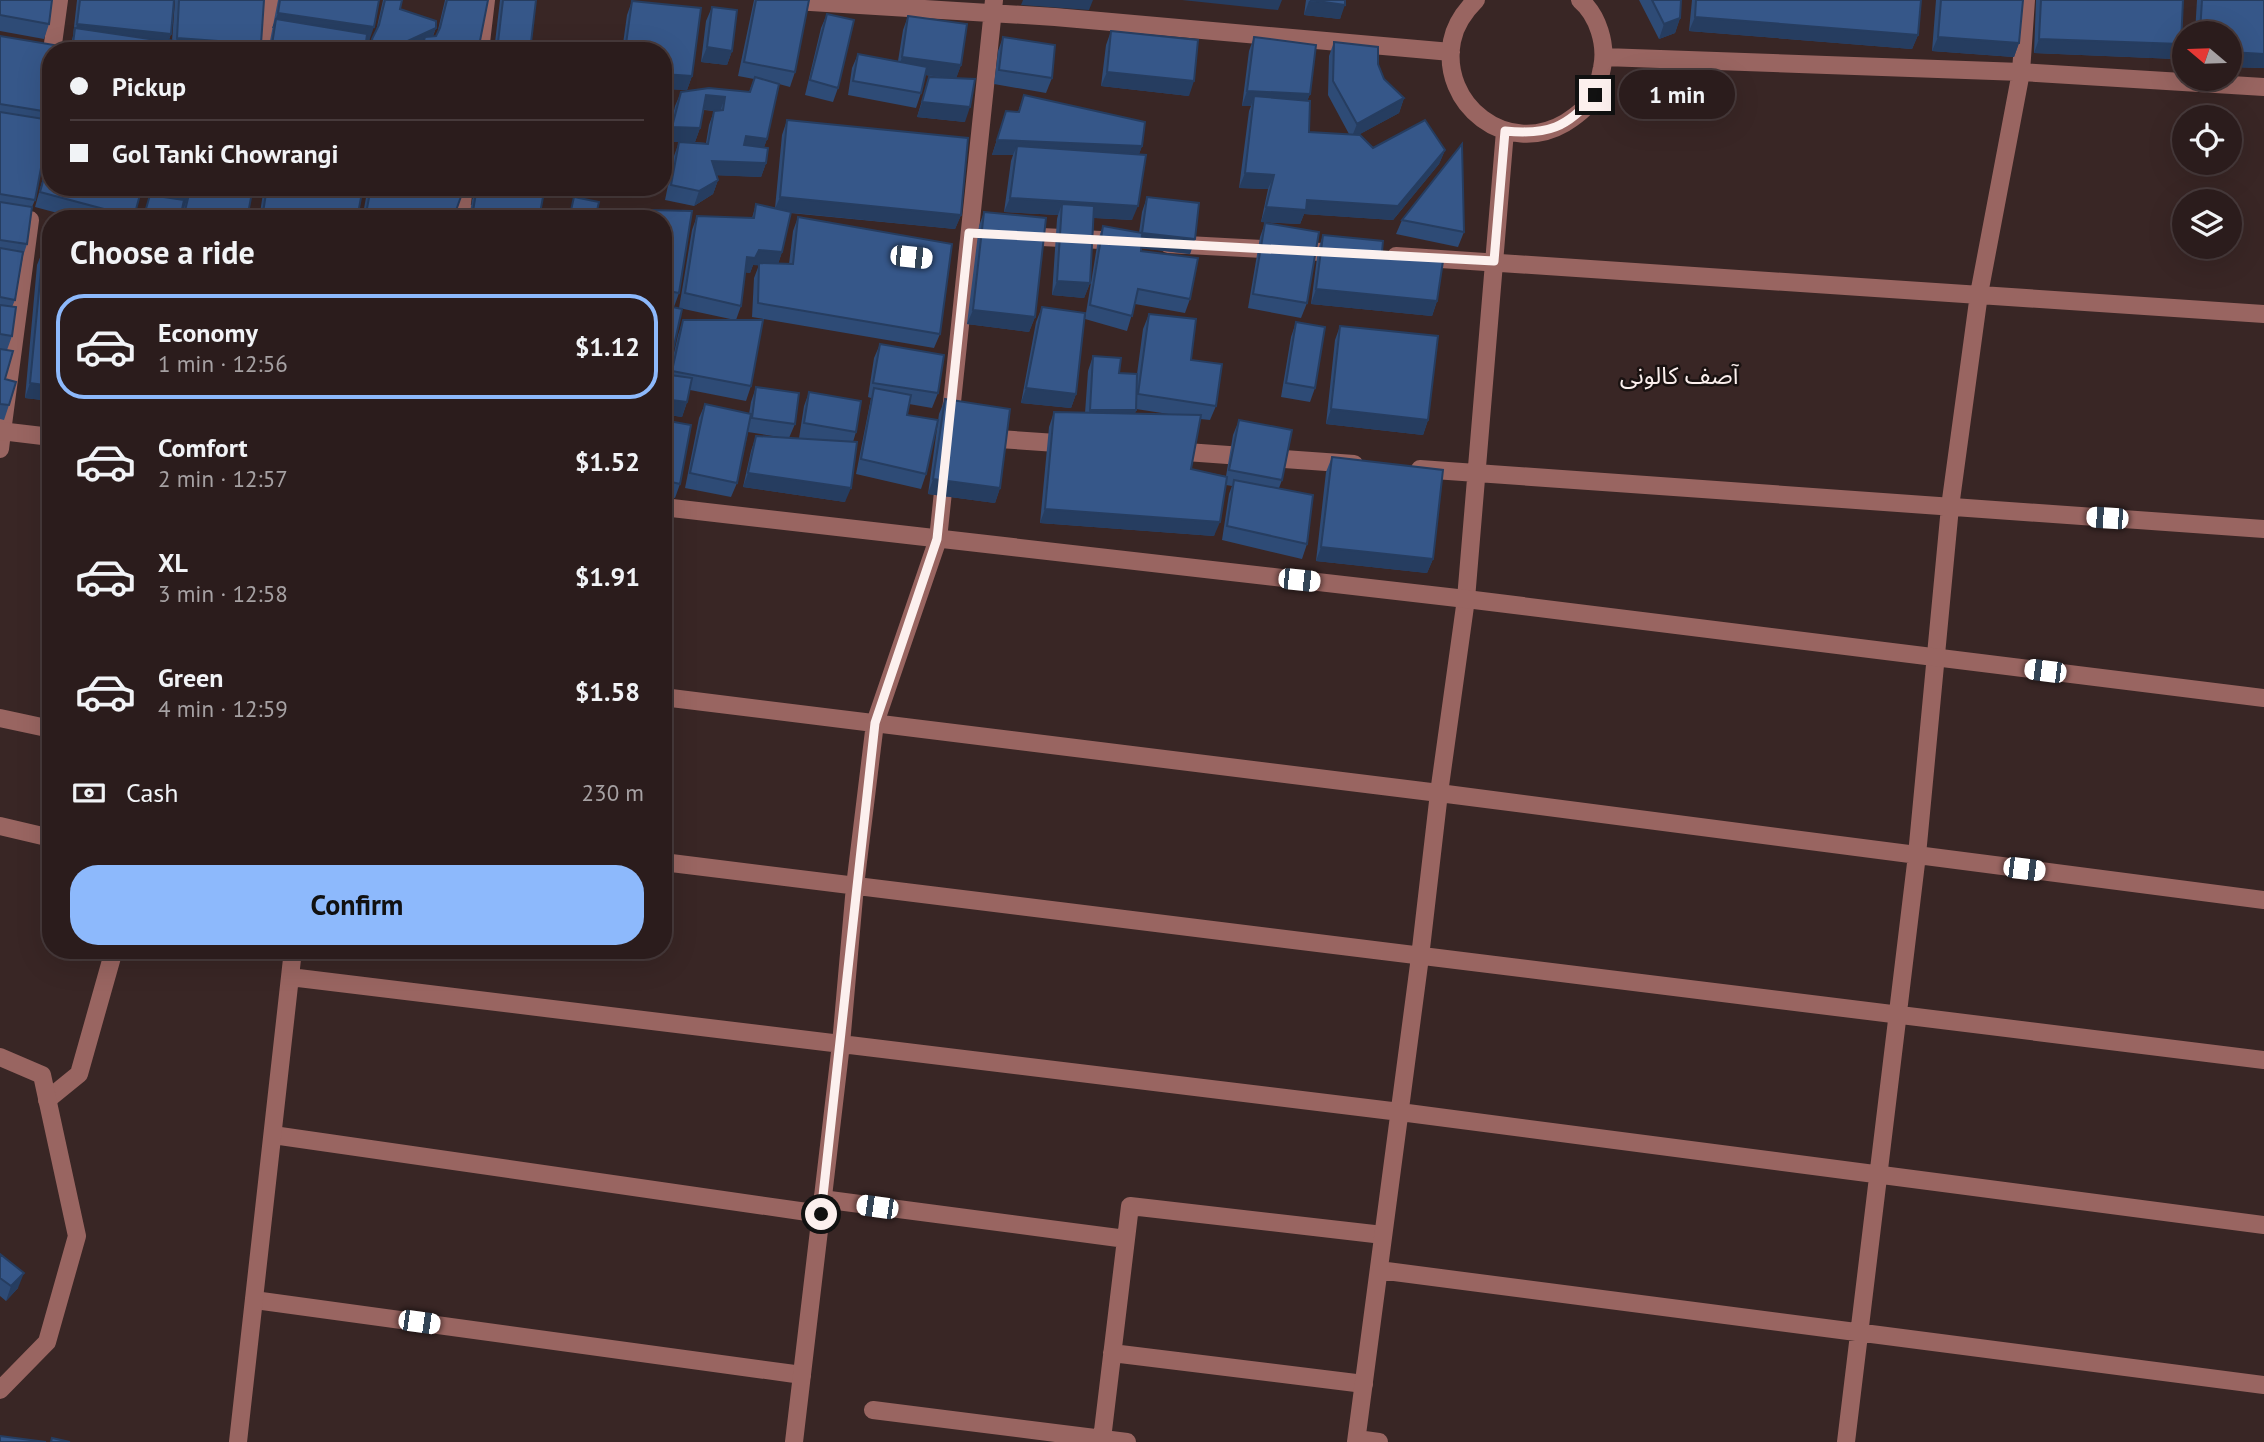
<!DOCTYPE html>
<html lang="en">
<head>
<meta charset="utf-8">
<style>
	:root { --surface:#2b1c1c; --page:#372929; --text:#f1f3f6; --muted:#a6a1a3; --line:#473a3b; --accent:#8db9fc }
	body { margin:0; font-family:"PT Sans","Noto Sans Arabic",sans-serif; background:var(--page); color:var(--text); height:100vh; display:flex; flex-direction:column; font-size:26px; white-space:nowrap }
	* { box-sizing:border-box; margin:0 }
	p { font-size:23px; color:var(--muted) }
	.icon { flex:none; width:38px; height:38px; fill:none; stroke:currentColor; stroke-width:2; stroke-linecap:round; stroke-linejoin:round }
	.map { position:relative; flex:1; overflow:hidden }
	.details { position:absolute; left:42px; top:210px; width:630px; height:749px; display:flex; flex-direction:column; background:var(--surface); border-radius:28px; box-shadow:0 7px 28px #0002,0 0 0 2px var(--line) }
	.details>* { flex:none }
	.guide { position:absolute; left:42px; top:42px; width:630px; height:154px; border-radius:28px; box-shadow:0 7px 28px #0002,0 0 0 2px var(--line); display:grid; align-content:center; height:154px; padding:0 28px; background:var(--surface) }
	.needle { width:46px; rotate:289deg }
	.buttons { position:absolute; left:2172px; top:21px; display:grid; gap:14px }
	.buttons a { display:grid; place-items:center; width:70px; height:70px; border-radius:50%; background:var(--surface); box-shadow:0 7px 28px #0002,0 0 0 2px var(--line); font-size:35px }
	.end { position:absolute; width:32px; height:32px; margin:-16px; border:9px solid #fcf0ee; background:#111; box-shadow:0 0 0 4px #111 }
	.from { border-radius:50% }
	.bubble { position:absolute; height:49px; border-radius:24px; background:var(--surface); box-shadow:0 7px 28px #0002,0 0 0 2px var(--line); font-size:23px; font-weight:600; line-height:49px; text-align:center }
	.car { position:absolute; width:21px; height:42px; margin:-21px -10px; border-radius:9px; box-shadow:0 0 5px 2px #0007; background:linear-gradient(#fff 24%,#345 0 40%,#fff 0 76%,#345 0 86%,#fff 0) }
	.guide b { display:flex; align-items:center; gap:24px; height:66px; font-size:26px }
	.guide b+b { border-top:2px solid var(--line) }
	.guide i { width:18px; height:18px; background:var(--text) }
	ul { padding:0; list-style:none }
	li { display:flex; align-items:center; gap:21px; height:105px; margin:0 14px 10px; padding:0 14px; border:4px solid transparent; border-radius:28px }
	li div { flex:1 }
	li b { display:block; font-size:26px }
	li em { font-style:normal; font-weight:600 }
	li.active { border-color:var(--accent) }
	li>.icon { width:63px; height:63px; stroke-width:1.5 }
	h2 { padding:0 28px; font-size:32px; line-height:84px }
	.pay { display:flex; align-items:center; gap:18px; height:77px; padding:0 28px; font-size:26px }
	.pay p { margin-inline-start:auto }
	.cta { display:flex; gap:14px; margin-top:auto; padding:14px 28px }
	.cta a { flex:1; height:80px; border-radius:28px; background:var(--accent); color:#111; font-size:28px; font-weight:600; line-height:80px; text-align:center }
	.map>svg:first-child { display:block }
	.lines { fill:none; stroke-linecap:round; stroke-linejoin:round }
	.service { stroke:#996561; stroke-width:18 }
	.minor { stroke:#996561; stroke-width:18 }
	.tertiary { stroke:#996561; stroke-width:18 }
	.wall { fill:#2e4b76; fill-rule:evenodd }
	.shaded-wall { fill:#263d60 }
	.building { fill:#365789; stroke:#263d60; stroke-width:2 }
	.route { stroke:#fcf0ee; stroke-width:9 }
	.labels { text-anchor:middle; stroke-width:5; stroke-linejoin:round; paint-order:stroke }
	.neighbourhood-label { font-size:24px; fill:#fcf0ee; stroke:#1a1211 }
</style>
</head>
<body>
<div class="map">
<svg width="2264" height="1442" viewBox="0 0 2264 1442">
	<rect width="100%" height="100%" fill="#392625"/>
	<g class="lines">
		<path class="service" d="M0,449L2,432
			M0,718L51,729
			M0,826L51,838
			M47,1100L79,1074L114,950
			M273,1135L821,1214
			M822,1199L1126,1239
			M254,1300L802,1375
			M1112,1353L1364,1384
			M873,1410L1127,1442
			M1102,1439L1130,1206L1383,1235"/>
		<path class="minor" d="M778,0L1055,17L1451,52
			M1476,0C1465,11 1455,25 1452,41C1440,105 1507,157 1565,123C1576,116 1590,106 1595,94C1599,86 1600,76 1602,68C1607,45 1598,15 1580,0
			M52,51L59,0
			M265,51L272,0
			M480,51L486,0
			M1604,57L2021,72L2264,87
			M461,213L521,219
			M460,219L464,187
			M1022,236L1120,241
			M1168,244L1340,253
			M1396,256L2264,314
			M950,421L994,0
			M2,432L30,220
			M984,438L1071,444
			M1172,451L1354,464
			M1420,469L2264,529
			M663,697L1439,793L2264,900
			M663,862L2264,1060
			M290,977L1400,1112L2264,1225
			M1379,1270L2264,1385
			M1357,1439L1379,1442
			M238,1442L293,950
			M794,1442L841,1044L855,886L875,723L938,539L945,473
			M1356,1442L1420,957L1439,793L1466,599L1505,131
			M1846,1442L1917,855L1950,507L1979,294L2021,72L2026,0"/>
		<path class="tertiary" d="M0,431L51,437
			M663,507L1466,599L2264,698
			M0,1057L42,1075L77,1236L47,1342L0,1390"/>
	</g>
	<path class="wall" d="M0,0L49,24L44,39L0,31Z
		M77,0H174L171,34L166,48H162V51H69L73,36Z
		M175,0H264L261,44L258,51H165L169,40L172,41Z
		M278,0H379L369,41H366L365,51H268Z
		M383,0H402L400,9L436,28L433,36H436L437,34L445,0H488L478,51H420L422,46L412,51H367L376,31Z
		M500,0H536L530,51H494Z
		M754,0H809L795,72L790,87L779,84L767,139L764,147L766,163L761,177L717,175L718,180L713,194L694,206L665,200L674,156L679,142H667L675,106L681,92H749L754,79L738,76ZM704,110L714,111L709,125L706,143L695,142L700,128Z
		M1306,0H1345L1340,19L1304,15Z
		M1639,0H1681L1680,18L1675,33L1659,39Z
		M1692,0H1921L1918,35L1912,49L1689,31Z
		M1936,0H2023L2019,43L2014,57L1932,51Z
		M2036,0H2183L2176,59L2034,53Z
		M2197,0H2264V68L2230,67V33H2195Z
		M632,1L692,76L687,90L668,89L663,124V51H622L627,15Z
		M712,7L732,51L727,65L701,62L706,21Z
		M827,14L838,88L833,102L805,95L821,28Z
		M908,16L961,65L956,78L965,122L917,117L929,77L943,78L925,75L921,93L916,108L848,95L852,68L858,54L898,61L903,30Z
		M1111,31L1189,96L1101,86L1106,45Z
		M0,36L49,112L46,120L35,200L32,207L27,244L23,256L15,300L12,307V336L7,350L5,379L9,405L4,420L0,419Z
		M1003,37L1052,78L1046,93L994,84L998,51Z
		M1254,37L1310,94L1307,101L1309,132L1349,134L1328,95L1329,56L1334,42L1378,64L1384,79L1404,98L1399,113L1358,135L1373,148L1445,150L1439,164L1393,220L1304,214L1300,224L1261,222L1268,189L1239,188L1249,111L1251,106H1242L1249,51Z
		M1024,95L1142,146L1139,154L1132,220L1094,218L1090,283L1084,298L1052,295L1057,219L1058,215L1004,212L1011,161L1013,155H992L1006,111L1018,112Z
		M787,120L968,138L961,215L955,229L790,213L782,252L778,264H789L793,231L798,217L952,244L940,334L934,348L752,317L754,278L759,265H753L750,273L745,272L741,306L736,320H763L751,386L746,401L690,390L687,402L682,417L663,414V219H602L605,209L692,211L679,293L674,307H672L682,309L666,375H669L678,335L683,320H735L679,308L692,230L697,216L752,218L756,204L775,208L782,135Z
		M51,149V187H142L133,219H80L35,207Z
		M155,187H253L247,219H182L184,208H182L180,219H142L150,195H152Z
		M264,187H363L357,219H259Z
		M368,187H461L453,219H362Z
		M477,187L539,219H469L472,200Z
		M1147,197L1195,239L1190,254L1141,248V251L1190,299L1185,313L1135,304L1127,331L1085,319L1098,240L1103,226L1139,233L1142,212Z
		M984,212L1035,317L1029,332L967,324L979,226Z
		M1402,220L1464,232L1458,247L1396,234Z
		M1265,223L1307,303L1301,318L1248,308L1260,237Z
		M1323,235L1382,252L1437,301L1432,316L1311,304L1318,250Z
		M43,250L51,401L25,398L37,265Z
		M1042,307L1076,394L1071,408L1021,403L1036,322Z
		M1149,314L1191,360L1216,406L1210,420L1200,419L1191,469L1226,476L1233,435L1239,420L1282,480L1279,488L1307,544L1302,559L1222,540L1229,494L1232,486L1226,485L1214,536L1040,523L1049,427L1054,412L1085,413L1088,371L1093,356L1119,373L1137,374L1143,329ZM1136,409L1175,415L1135,414Z
		M1296,322L1315,388L1310,402L1281,397L1291,337Z
		M1340,326L1428,420L1423,435L1326,424L1335,340Z
		M880,344L938,393L932,408L909,404L907,415L926,474L921,489L856,474L871,398L868,397L874,358Z
		M756,387L795,424L789,438L808,439L799,438L804,406L809,392L856,432L853,442L845,502L743,487L751,451L756,436L785,438L748,432L737,483L731,497L685,488L699,418L705,404L749,414L751,402Z
		M945,399L1000,488L995,503L928,494L939,414Z
		M663,420L680,484L675,498L663,496Z
		M1332,457L1433,559L1427,573L1316,561L1326,472Z
		M0,1254L18,1288L6,1301L0,1296Z"/>
	<path class="shaded-wall" d="M1023,0H1093L1089,10L1021,5Z
		M1182,0H1282L1278,10Z
		M1309,1L1345,5L1340,19L1304,15Z
		M278,13L374,27L369,41L275,28L276,19L273,28H272Z
		M1695,17L1918,35L1912,49L1689,31Z
		M1680,18L1675,33L1659,39L1664,24Z
		M77,24L171,34L166,48L74,39Z
		M436,28L430,42L425,37L422,46L412,51H386Z
		M1938,37L2019,43L2014,57L1932,51Z
		M177,38L261,44L258,51H172Z
		M2039,39L2181,44L2176,59L2034,53Z
		M707,47L732,51L727,65L701,62Z
		M2230,52L2264,54V68L2230,67Z
		M902,57L961,65L956,79L897,71Z
		M1107,72L1194,81L1189,96L1101,86Z
		M663,74L692,76L687,90L663,89Z
		M1247,91L1310,94L1304,109L1254,96L1251,106H1242Z
		M706,95L725,97L720,112L701,109Z
		M1404,98L1399,113L1351,139L1357,124Z
		M922,102L970,107L965,122L917,117Z
		M672,127L700,128L695,142H667Z
		M746,136L767,139L762,153L741,151Z
		M997,140L1142,146L1137,160L1017,146L1013,155H992Z
		M1445,150L1439,164L1393,220L1304,214L1300,224L1261,222L1266,207L1307,200Z
		M712,161L766,163L761,177L707,175Z
		M1245,173L1274,175L1268,189L1239,188Z
		M718,180L713,194L694,206L699,191Z
		M155,189L189,194L184,208L150,204Z
		M780,197L961,215L955,229L774,211Z
		M1010,198L1138,206L1132,220L1061,216L1062,204L1058,215L1004,212Z
		M1142,233L1195,239L1190,254L1137,248Z
		M759,250L782,252L777,267L753,265L750,273L742,272L747,257Z
		M1057,281L1090,283L1084,298L1052,295Z
		M1316,289L1437,301L1432,316L1311,304Z
		M973,310L1035,317L1029,332L967,324Z
		M30,383L51,386V401L25,398Z
		M1026,388L1076,394L1071,408L1021,403Z
		M663,399L687,402L682,417L663,414Z
		M1331,409L1428,420L1423,435L1326,424Z
		M1090,410H1136L1131,425L1084,424Z
		M748,473L851,488L845,502L743,487Z
		M933,479L1000,488L995,503L928,494Z
		M1045,509L1220,522L1214,536L1040,523Z
		M1321,547L1433,559L1427,573L1316,561Z
		M24,1273L18,1288L6,1301L11,1286Z"/>
	<path class="building" d="M0,0H52L49,24L0,15Z
		M80,0H174L171,34L77,24Z
		M179,0H264L261,44L177,38Z
		M280,0H379L374,27L278,13Z
		M385,0H402L400,9L436,21V28L386,51H375L372,39L379,25Z
		M447,0H488L478,51H421L425,37L436,36L440,28Z
		M503,0H536L530,51H497Z
		M756,0H809L795,72L744,62Z
		M1310,0H1345V5Z
		M1652,0H1681L1680,18L1664,24Z
		M1696,0H1921L1918,35L1695,17Z
		M1941,0H2023L2019,43L1938,37Z
		M2041,0H2183L2181,44L2039,39Z
		M2202,0H2264V54L2230,52V33H2200Z
		M632,1L701,8L692,76L663,74V51H625Z
		M712,7L737,10L732,51L707,47Z
		M827,14L854,20L838,88L810,80Z
		M908,16L967,24L961,65L902,57Z
		M276,19L367,34L365,51H271Z
		M75,28L163,41L162,51H72Z
		M1111,31L1198,40L1194,81L1107,72Z
		M0,36L60,46L59,51H51V102L49,112L0,104Z
		M1003,37L1055,45L1052,78L999,70Z
		M1254,37L1316,45L1310,94L1247,91Z
		M169,40L225,51H167Z
		M1334,42L1378,47V64L1384,79L1404,98L1357,124L1333,81Z
		M858,54L927,67L921,93L853,81Z
		M755,77L779,84L767,139L746,136L744,145L768,148L766,163L712,161L718,180L699,191L671,185L679,142L708,144L714,111L723,110L725,97L706,95L700,128L672,127L681,92L709,88L750,92Z
		M929,77L975,79L970,107L922,102Z
		M663,86L669,87L664,123L663,122Z
		M1024,95L1145,122L1142,146L997,140L1006,111L1019,112Z
		M1254,96L1310,101L1309,132L1360,135L1373,148L1425,120L1445,150L1398,206L1307,200L1306,210L1266,207L1274,175L1245,173Z
		M0,112L50,120L35,200L0,194Z
		M787,120L968,138L961,215L780,197Z
		M1462,144L1464,232L1402,220Z
		M1017,146L1146,155L1138,206L1010,198Z
		M51,153V187H142L134,217L40,192Z
		M156,187H253L247,219H183L189,194L155,189Z
		M267,187H363L357,219H262Z
		M371,187H461L464,188L453,219H365Z
		M477,187H486L543,197L539,219H479L472,217Z
		M150,195L184,200L180,219H143Z
		M574,197L599,202L595,219H569Z
		M1147,197L1199,203L1195,239L1142,233Z
		M0,202L32,207L27,244L0,240Z
		M756,204L791,212L782,252L759,250L755,258L747,257L741,306L685,293L697,216L754,218Z
		M1062,204L1094,206L1090,283L1057,281Z
		M605,209L692,211L679,293L663,290V219H604Z
		M984,212L1046,218L1035,317L973,310Z
		M798,217L952,244L940,334L758,303L759,263L793,264Z
		M1265,223L1319,232L1307,303L1253,294Z
		M1103,226L1142,233L1141,251L1198,258L1190,299L1138,289L1132,316L1090,305Z
		M1323,235L1383,241L1382,252L1443,261L1437,301L1316,289Z
		M0,248L23,252L15,300L0,297Z
		M43,250L51,252V386L30,383Z
		M0,305L16,307L12,336L0,334Z
		M663,305L682,309L669,369L663,367Z
		M1042,307L1085,313L1076,394L1026,388Z
		M1149,314L1196,319L1191,360L1222,364L1216,406L1138,394Z
		M683,320H763L751,386L672,371Z
		M1296,322L1325,327L1315,388L1286,383Z
		M1340,326L1438,336L1428,420L1331,409Z
		M880,344L944,355L938,393L873,383Z
		M0,349L13,351L5,379L16,382L9,405L0,404Z
		M1093,356L1121,358L1119,373L1137,374L1136,410H1090Z
		M663,374L692,378L687,402L663,399Z
		M756,387L799,393L795,424L752,418Z
		M874,388L911,395L907,415L938,420L926,474L861,459Z
		M809,392L861,401L856,432L804,423Z
		M945,399L1010,409L1000,488L933,479Z
		M705,404L751,414L737,483L690,473Z
		M1054,412L1201,415L1191,469L1227,477L1220,522L1045,509Z
		M663,420L691,425L680,484L663,480Z
		M1239,420L1292,430L1282,480L1229,470Z
		M756,436L857,442L851,488L748,473Z
		M1332,457L1443,470L1433,559L1321,547Z
		M1234,480L1313,495L1307,544L1227,526Z
		M0,1254L24,1273L11,1286L0,1278Z
		M0,1436L46,1442H0Z
		M52,1438L70,1442H51Z"/>
	<g class="lines">
		<path class="route" d="M821,1214L875,723L937,539L969,233L1494,261L1505,131C1548,135 1567,128 1595,95"/>
	</g>
	<g class="labels">
		<g class="neighbourhood-label">
			<text x="1679" y="384">آصف کالونی</text>
		</g>
	</g>
</svg>
<div class="buttons">
<a><svg class="needle" viewBox="-14 -14 28 28"><path d="M0-13l5 13h-10z" fill="#e53935"/><path d="M0 13l5-13h-10z" fill="#a6a1a3"/></svg></a>
<a><svg class="icon" aria-label="locate" viewBox="0 0 24 24"><circle cx="12" cy="12" r="6"/><path d="M12 2v4M12 18v4M2 12h4M18 12h4"/></svg></a>
<a><svg class="icon" aria-label="layers" viewBox="0 0 24 24"><path d="M12 4l9 5-9 5-9-5zM3 14l9 5 9-5"/></svg></a>
</div>
<i class="end from" style="left:821px;top:1214px"></i>
<i class="end" style="left:1595px;top:95px"></i>
<div class="bubble" style="left:1619px;top:70px;width:116px">1 min</div>
<i class="car" style="left:911px;top:257px;rotate:96deg"></i>
<i class="car" style="left:2107px;top:518px;rotate:274deg"></i>
<i class="car" style="left:1299px;top:580px;rotate:96deg"></i>
<i class="car" style="left:2045px;top:671px;rotate:277deg"></i>
<i class="car" style="left:2024px;top:869px;rotate:97deg"></i>
<i class="car" style="left:877px;top:1207px;rotate:278deg"></i>
<i class="car" style="left:419px;top:1322px;rotate:98deg"></i>
<div class="guide">
<b><i class="from"></i>Pickup</b>
<b><i></i>Gol Tanki Chowrangi</b>
</div>
<section class="details">
<h2>Choose a ride</h2>
<ul>
<li class="active"><svg class="icon" aria-label="car" viewBox="0 0 24 24"><path d="M5 17H2v-5l4-1 3-4h7l3 4 3 1v5h-3M9 17h6M6 11h13"/><circle cx="7" cy="17" r="2"/><circle cx="17" cy="17" r="2"/></svg><div><b>Economy</b><p>1 min · 12:56</p></div><em>$1.12</em></li>
<li><svg class="icon" aria-label="car" viewBox="0 0 24 24"><path d="M5 17H2v-5l4-1 3-4h7l3 4 3 1v5h-3M9 17h6M6 11h13"/><circle cx="7" cy="17" r="2"/><circle cx="17" cy="17" r="2"/></svg><div><b>Comfort</b><p>2 min · 12:57</p></div><em>$1.52</em></li>
<li><svg class="icon" aria-label="car" viewBox="0 0 24 24"><path d="M5 17H2v-5l4-1 3-4h7l3 4 3 1v5h-3M9 17h6M6 11h13"/><circle cx="7" cy="17" r="2"/><circle cx="17" cy="17" r="2"/></svg><div><b>XL</b><p>3 min · 12:58</p></div><em>$1.91</em></li>
<li><svg class="icon" aria-label="car" viewBox="0 0 24 24"><path d="M5 17H2v-5l4-1 3-4h7l3 4 3 1v5h-3M9 17h6M6 11h13"/><circle cx="7" cy="17" r="2"/><circle cx="17" cy="17" r="2"/></svg><div><b>Green</b><p>4 min · 12:59</p></div><em>$1.58</em></li>
</ul>
<div class="pay"><svg class="icon" aria-label="cash" viewBox="0 0 24 24"><path d="M3 7h18v10H3z"/><circle cx="12" cy="12" r="2"/></svg>Cash<p>230 m</p></div>
<div class="cta"><a>Confirm</a></div>
</section>
</div>
</body>
</html>
